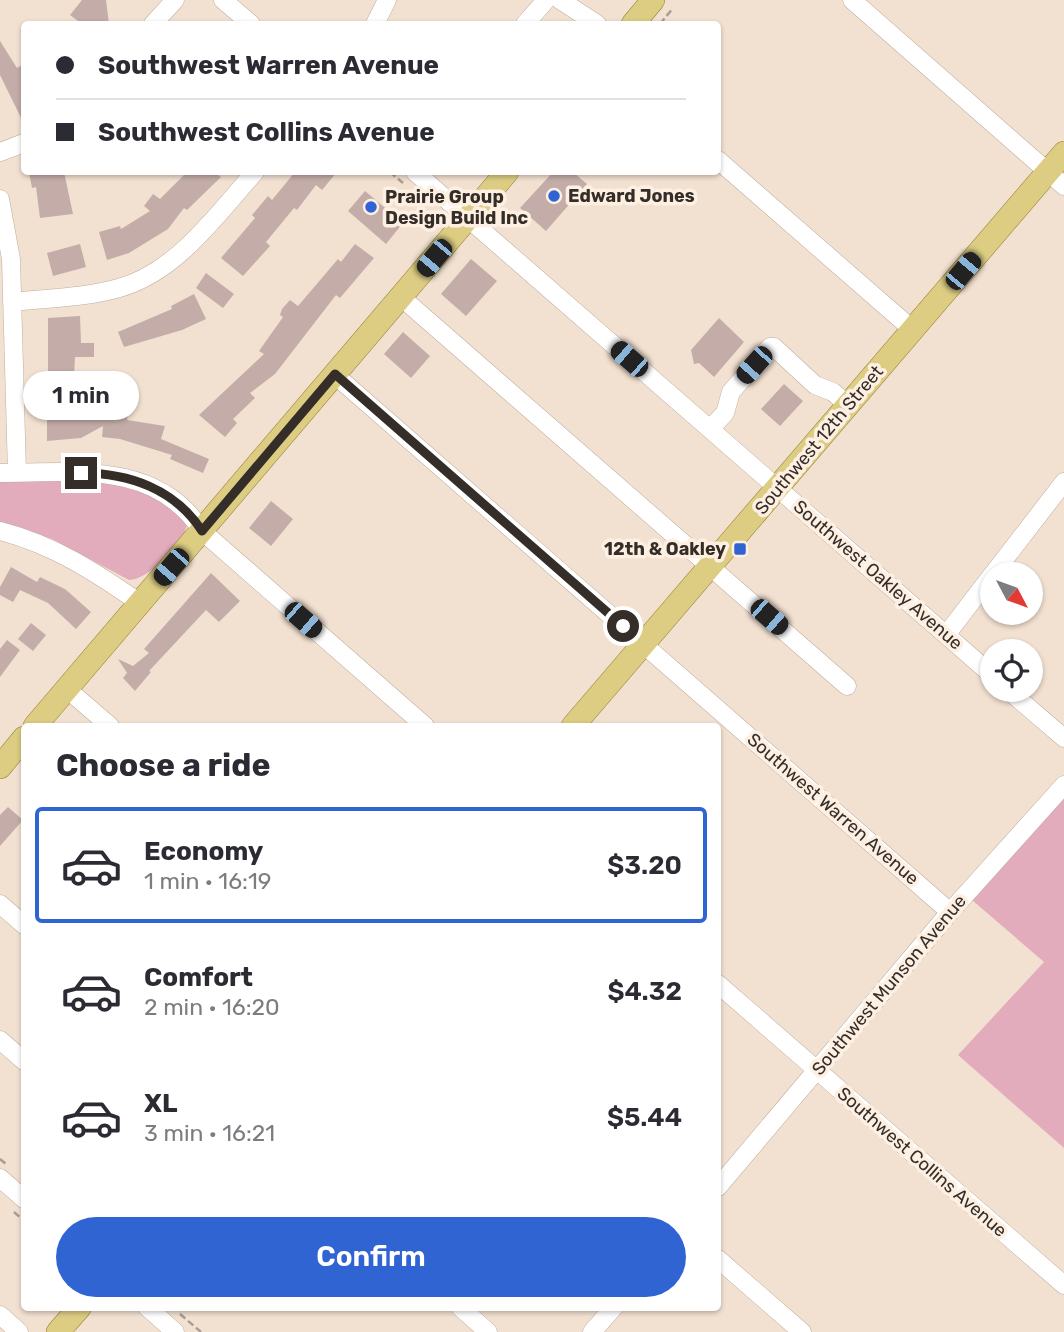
<!DOCTYPE html>
<html lang="en">
<head>
<meta charset="utf-8">
<style>
	:root { --surface:#fff; --page:#f2f2f3; --text:#2b2b33; --muted:#7c7c81; --line:#e1e1e2; --accent:#2f64d2 }
	body { margin:0; font-family:Rubik,sans-serif; background:var(--page); color:var(--text); height:100vh; display:flex; flex-direction:column; font-size:26px; white-space:nowrap }
	* { box-sizing:border-box; margin:0 }
	p { font-size:23px; color:var(--muted) }
	.icon { flex:none; width:38px; height:38px; fill:none; stroke:currentColor; stroke-width:2; stroke-linecap:round; stroke-linejoin:round }
	.map { position:relative; flex:1; overflow:hidden }
	.drawer { position:absolute; left:21px; top:723px; width:700px; height:588px; display:flex; flex-direction:column; background:var(--surface); border-radius:7px; box-shadow:0 2px 5px #0004 }
	.drawer>* { flex:none }
	.top-card { position:absolute; left:21px; top:21px; width:700px; height:154px; border-radius:7px; box-shadow:0 2px 5px #0004; display:grid; align-content:center; height:154px; padding:0 35px; background:var(--surface) }
	.needle { width:46px; rotate:131deg }
	.tools { position:absolute; left:980px; top:562px; display:grid; gap:14px }
	.tools a { display:grid; place-items:center; width:63px; height:63px; border-radius:50%; background:var(--surface); box-shadow:0 2px 5px #0004; font-size:35px }
	.end { position:absolute; width:32px; height:32px; margin:-16px; border:9px solid #352e28; background:#fff; box-shadow:0 0 0 4px #fff }
	.from { border-radius:50% }
	.bubble { position:absolute; height:49px; border-radius:24px; background:var(--surface); box-shadow:0 2px 5px #0004; font-size:23px; font-weight:600; line-height:49px; text-align:center }
	.car { position:absolute; width:21px; height:42px; margin:-21px -10px; border-radius:9px; box-shadow:0 0 5px 2px #0007; background:linear-gradient(#222 24%,#8ab4d8 0 40%,#222 0 76%,#8ab4d8 0 86%,#222 0) }
	.top-card b { display:flex; align-items:center; gap:24px; height:66px; font-size:26px }
	.top-card b+b { border-top:2px solid var(--line) }
	.top-card i { width:18px; height:18px; background:var(--text) }
	ul { padding:0; list-style:none }
	li { display:flex; align-items:center; gap:21px; height:116px; margin:0 14px 10px; padding:0 21px; border:4px solid transparent; border-radius:7px }
	li div { flex:1 }
	li b { display:block; font-size:26px }
	li em { font-style:normal; font-weight:600 }
	li.active { border-color:var(--accent) }
	li>.icon { width:63px; height:63px; stroke-width:1.5 }
	h2 { padding:0 35px; font-size:32px; line-height:84px }
	.action { display:flex; gap:14px; margin-top:auto; padding:14px 35px }
	.action a { flex:1; height:80px; border-radius:42px; background:var(--accent); color:#fff; font-size:28px; font-weight:600; line-height:80px; text-align:center }
	.map>svg:first-child { display:block }
	.green { fill:#e2acbc }
	.building { fill:#c4ada8 }
	.lines { fill:none; stroke-linecap:round; stroke-linejoin:round }
	.minor-casing { stroke:#beae9f; stroke-width:19 }
	.major-casing { stroke:#937f2e; stroke-width:24 }
	.path { stroke:#aa9d91; stroke-width:2.5; stroke-dasharray:7 3.5; stroke-linecap:butt }
	.minor { stroke:#fff; stroke-width:18 }
	.major { stroke:#dccd83; stroke-width:23 }
	.route { stroke:#352e28; stroke-width:9 }
	.poi-dot { fill:#2f64d2; stroke:#fdefe2; stroke-width:2.5 }
	.labels { text-anchor:middle; stroke-width:7; stroke-linejoin:round; paint-order:stroke }
	.poi-label { font-size:18px; font-weight:bold; fill:#352e28; stroke:#fdefe2; text-anchor:start }
	.street-label { font-size:18px; fill:#352e28; stroke:#fdefe2 }
</style>
</head>
<body>
<div class="map">
<svg width="1064" height="1332" viewBox="0 0 1064 1332">
	<rect width="100%" height="100%" fill="#f2e1d1"/>
	<path class="green" d="M71,480C117,482 156,488 187,525C182,545 150,579 129,580L52,539L0,523V482Z
		M1064,798V1148L958,1055L1044,962L972,900Z"/>
	<path class="building" d="M82,0H106L109,24H82L70,15Z
		M0,41L17,68L24,64V124L0,75Z
		M29,172H64L73,214L40,218L36,187L32,188Z
		M187,172H214L221,177L187,210L184,208L168,229L129,253L107,260L99,232L120,226L121,229L150,211L144,206L153,194L160,199Z
		M295,172H337L322,190L316,185L297,210L294,208L266,242L270,246L243,276L221,258L255,218L252,215L268,196L272,200Z
		M553,172H573L587,184L546,231L520,208Z
		M365,191L403,223L386,244L348,211Z
		M80,244L86,267L53,276L47,253Z
		M355,244L374,258L340,298L336,295L275,374L250,393L255,398L233,419L237,423L225,437L199,415L264,354L259,351L283,317L280,315L282,309L290,300L298,306L338,259L341,262Z
		M471,259L497,281L466,316L441,294Z
		M206,273L234,294L223,308L196,288Z
		M194,294L206,319L182,330L124,347L118,332L172,309L171,306Z
		M80,316L81,343H94V357H75L74,379L48,378V318Z
		M719,318L744,342L714,377L699,363L694,364L691,350Z
		M403,332L430,356L411,378L384,354Z
		M784,384L803,401L780,426L761,409Z
		M113,393H131L127,420L165,426L161,439L209,459L203,473L170,459L172,455L120,439L102,437L103,426L81,438L47,441V406H68V414L105,413L111,408Z
		M271,501L293,519L271,546L249,528Z
		M11,567L37,582L40,577L65,589L91,612L76,629L48,603L20,590L13,602L0,595V587Z
		M211,573L240,601L219,622L206,610L149,671L151,672L135,691L123,678L127,673L118,659L133,666L149,653L144,649Z
		M31,623L46,635L33,651L18,639Z
		M7,640L20,650L0,677V649Z
		M8,807L23,820L0,846V815Z"/>
	<g class="lines">
		<defs>
			<path id="minor" d="M223,0L251,24
				M560,0L597,24
				M852,0L1064,186
				M153,24L175,0
				M375,24L387,0
				M525,24L546,0
				M0,152L24,143
				M718,160L913,330
				M415,172L992,675
				M0,199L11,259L17,473
				M401,297L847,686
				M12,302C48,298 84,298 119,288C177,272 217,214 255,172
				M335,375L950,912
				M710,429L725,413L731,392L770,347H774L815,385L833,392L849,406
				M0,473C72,473 157,460 202,531L425,726
				M0,531C54,545 95,572 140,603
				M993,574L1064,482
				M946,635L992,575
				M67,689L110,726
				M1008,690L1064,738
				M0,904L24,925
				M718,984L1064,1285
				M0,1040L24,1061
				M0,1178L24,1199
				M718,1187L950,912L1064,785
				M718,1259L802,1332
				M147,1307L175,1332
				M460,1307L488,1332
				M0,1315L19,1332
				M592,1332L614,1307"/>
			<path id="major" d="M633,24L653,0
				M35,726L507,172
				M573,726L1064,153
				M0,767L24,738
				M58,1332L80,1307"/>
		</defs>
		<use href="#minor" class="minor-casing"/>
		<use href="#major" class="major-casing"/>
		<path class="path" d="M660,24L673,8
			M390,172L403,183
			M0,1159L6,1164
			M14,1212L24,1221
			M180,1314L201,1332"/>
		<use href="#minor" class="minor"/>
		<use href="#major" class="major"/>
	</g>
	<g class="lines">
		<path class="route" d="M81,473C129,473 175,489 202,531L335,374L623,626"/>
	</g>
	<g class="poi-dot">
		<circle cx="554" cy="196" r="7"/>
		<circle cx="371" cy="207" r="7"/>
		<rect x="733" y="542" width="14" height="14" rx="3.5"/>
	</g>
	<g class="labels">
		<g class="poi-label">
			<text x="568" y="202">Edward Jones</text>
			<text x="385" y="203">Prairie Group<tspan x="385" dy="21">Design Build Inc</tspan></text>
			<text x="726" y="555" text-anchor="end">12th &amp; Oakley</text>
		</g>
		<g class="street-label">
			<text transform="translate(819 440) rotate(-50)" y="6">Southwest 12th Street</text>
			<text transform="translate(878 575) rotate(41)" y="6">Southwest Oakley Avenue</text>
			<text transform="translate(833 809) rotate(41)" y="6">Southwest Warren Avenue</text>
			<text transform="translate(889 985) rotate(-50)" y="6">Southwest Munson Avenue</text>
			<text transform="translate(922 1162) rotate(41)" y="6">Southwest Collins Avenue</text>
		</g>
	</g>
</svg>
<div class="tools">
<a><svg class="needle" viewBox="-14 -14 28 28"><path d="M0-13l5 13h-10z" fill="#e53935"/><path d="M0 13l5-13h-10z" fill="#7c7c81"/></svg></a>
<a><svg class="icon" aria-label="locate" viewBox="0 0 24 24"><circle cx="12" cy="12" r="6"/><path d="M12 2v4M12 18v4M2 12h4M18 12h4"/></svg></a>
</div>
<i class="end from" style="left:623px;top:626px"></i>
<i class="end" style="left:81px;top:473px"></i>
<div class="bubble" style="left:23px;top:371px;width:116px">1 min</div>
<i class="car" style="left:434px;top:258px;rotate:220deg"></i>
<i class="car" style="left:963px;top:271px;rotate:40deg"></i>
<i class="car" style="left:629px;top:359px;rotate:311deg"></i>
<i class="car" style="left:754px;top:365px;rotate:222deg"></i>
<i class="car" style="left:171px;top:567px;rotate:221deg"></i>
<i class="car" style="left:769px;top:617px;rotate:131deg"></i>
<i class="car" style="left:303px;top:620px;rotate:131deg"></i>
<div class="top-card">
<b><i class="from"></i>Southwest Warren Avenue</b>
<b><i></i>Southwest Collins Avenue</b>
</div>
<section class="drawer">
<h2>Choose a ride</h2>
<ul>
<li class="active"><svg class="icon" aria-label="car" viewBox="0 0 24 24"><path d="M5 17H2v-5l4-1 3-4h7l3 4 3 1v5h-3M9 17h6M6 11h13"/><circle cx="7" cy="17" r="2"/><circle cx="17" cy="17" r="2"/></svg><div><b>Economy</b><p>1 min · 16:19</p></div><em>$3.20</em></li>
<li><svg class="icon" aria-label="car" viewBox="0 0 24 24"><path d="M5 17H2v-5l4-1 3-4h7l3 4 3 1v5h-3M9 17h6M6 11h13"/><circle cx="7" cy="17" r="2"/><circle cx="17" cy="17" r="2"/></svg><div><b>Comfort</b><p>2 min · 16:20</p></div><em>$4.32</em></li>
<li><svg class="icon" aria-label="car" viewBox="0 0 24 24"><path d="M5 17H2v-5l4-1 3-4h7l3 4 3 1v5h-3M9 17h6M6 11h13"/><circle cx="7" cy="17" r="2"/><circle cx="17" cy="17" r="2"/></svg><div><b>XL</b><p>3 min · 16:21</p></div><em>$5.44</em></li>
</ul>
<div class="action"><a>Confirm</a></div>
</section>
</div>
</body>
</html>
